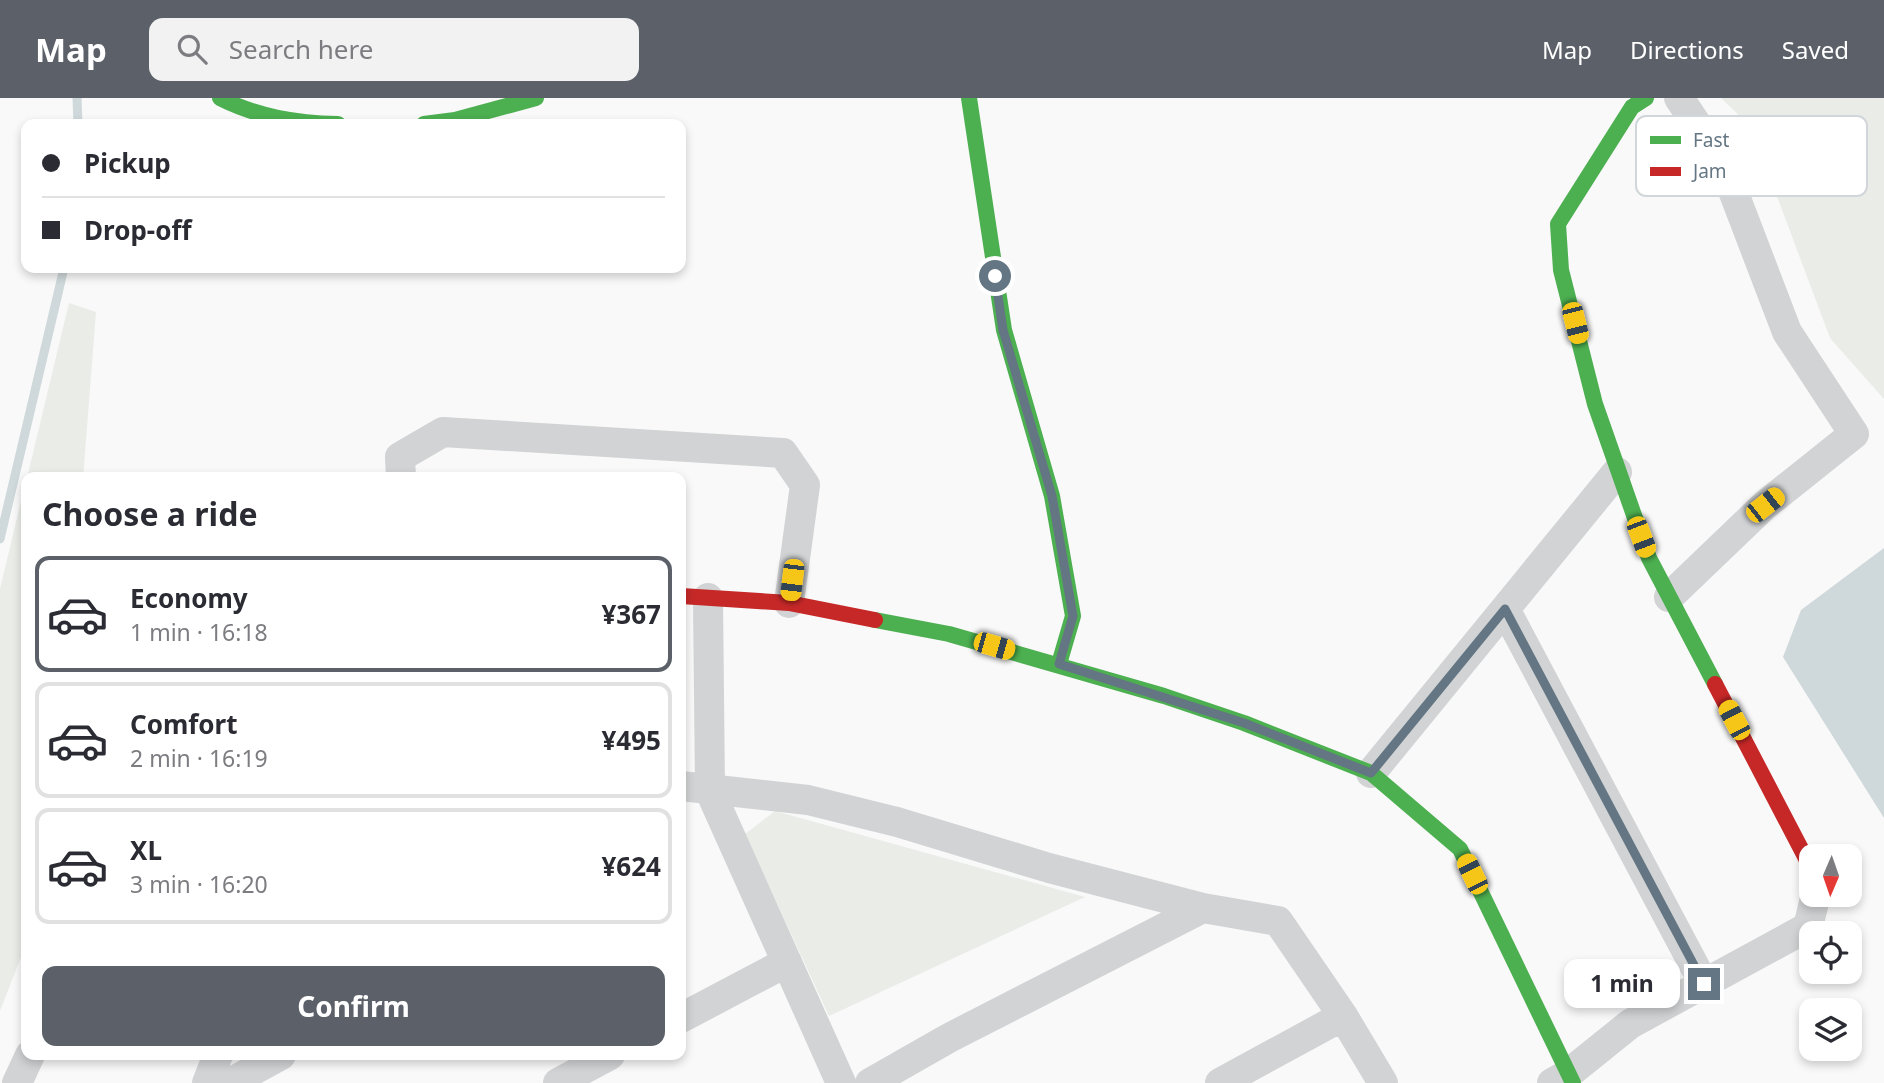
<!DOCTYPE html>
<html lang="en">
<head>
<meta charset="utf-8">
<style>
	:root { --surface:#fff; --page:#f2f2f3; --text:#2b2b33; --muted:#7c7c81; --line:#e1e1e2; --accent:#5c6169 }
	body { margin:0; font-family:"Noto Sans",sans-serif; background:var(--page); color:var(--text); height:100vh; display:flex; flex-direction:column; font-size:26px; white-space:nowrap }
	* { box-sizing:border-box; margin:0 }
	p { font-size:23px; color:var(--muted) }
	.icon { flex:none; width:38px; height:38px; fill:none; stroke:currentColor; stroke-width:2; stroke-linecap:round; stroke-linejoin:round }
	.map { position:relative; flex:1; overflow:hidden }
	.side { position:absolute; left:21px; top:374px; width:665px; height:588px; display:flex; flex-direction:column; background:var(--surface); border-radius:14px; box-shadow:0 4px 10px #0003 }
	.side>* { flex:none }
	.top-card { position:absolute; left:21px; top:21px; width:665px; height:154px; border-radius:14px; box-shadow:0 4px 10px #0003; display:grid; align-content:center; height:154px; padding:0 21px; background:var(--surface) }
	.needle { width:46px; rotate:182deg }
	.fabs { position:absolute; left:1799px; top:746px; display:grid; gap:14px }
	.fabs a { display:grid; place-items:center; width:63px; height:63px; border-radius:14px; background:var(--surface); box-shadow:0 4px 10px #0003; font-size:35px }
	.end { position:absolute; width:32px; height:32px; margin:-16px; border:9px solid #647683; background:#fff; box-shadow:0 0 0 4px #fff }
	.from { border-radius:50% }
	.bubble { position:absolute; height:49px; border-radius:14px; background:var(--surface); box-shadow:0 4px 10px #0003; font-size:23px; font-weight:700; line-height:49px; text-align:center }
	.car { position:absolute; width:21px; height:42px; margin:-21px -10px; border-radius:9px; box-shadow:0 0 5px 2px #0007; background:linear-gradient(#f5c518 24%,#345 0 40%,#f5c518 0 76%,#345 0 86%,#f5c518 0) }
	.top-card b { display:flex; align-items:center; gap:24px; height:66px; font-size:26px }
	.top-card b+b { border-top:2px solid var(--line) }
	.top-card i { width:18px; height:18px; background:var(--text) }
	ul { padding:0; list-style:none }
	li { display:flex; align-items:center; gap:21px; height:116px; margin:0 14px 10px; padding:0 7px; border:4px solid var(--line); border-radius:14px }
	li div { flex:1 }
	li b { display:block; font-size:26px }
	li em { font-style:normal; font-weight:700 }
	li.active { border-color:var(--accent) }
	li>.icon { width:63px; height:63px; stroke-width:1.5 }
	h2 { padding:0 21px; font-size:32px; line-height:84px }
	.cta { display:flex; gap:14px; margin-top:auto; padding:14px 21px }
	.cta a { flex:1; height:80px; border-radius:14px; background:var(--accent); color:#fff; font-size:28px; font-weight:700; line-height:80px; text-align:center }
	header { display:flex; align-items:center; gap:42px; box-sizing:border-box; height:98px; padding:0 35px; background:var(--accent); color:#fff }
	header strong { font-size:33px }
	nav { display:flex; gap:38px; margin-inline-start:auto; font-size:24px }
	.search { width:490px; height:63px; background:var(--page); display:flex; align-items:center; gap:18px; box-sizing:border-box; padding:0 24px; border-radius:14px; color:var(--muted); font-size:26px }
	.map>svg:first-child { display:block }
	.green { fill:#e9ece7 }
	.water { fill:#cfd8da }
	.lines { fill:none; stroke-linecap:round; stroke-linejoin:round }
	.stream { stroke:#cfd8da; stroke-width:9 }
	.street { stroke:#d1d3d4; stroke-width:30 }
	.fast { stroke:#4caf50; stroke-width:16 }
	.jam { stroke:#c62828; stroke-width:16 }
	.route { stroke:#647683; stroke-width:9 }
	.key { fill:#fff; stroke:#d0d6da; stroke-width:2 }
	.key-label { font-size:19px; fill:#647683 }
</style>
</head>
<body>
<header>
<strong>Map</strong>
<div class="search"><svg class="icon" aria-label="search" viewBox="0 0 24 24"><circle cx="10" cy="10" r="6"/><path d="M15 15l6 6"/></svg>Search here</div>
<nav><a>Map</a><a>Directions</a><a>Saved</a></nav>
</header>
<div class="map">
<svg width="1884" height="985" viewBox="0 0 1884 985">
	<rect width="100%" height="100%" fill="#f9f9f9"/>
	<path class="green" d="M1721,0H1884V301L1830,240L1751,29Z
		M69,205L96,214L83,380H27Z
		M26,382V846L0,913V491Z
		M775,713L1085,799L829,918L745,736Z"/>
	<path class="water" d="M1884,450V720L1783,559L1801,512Z"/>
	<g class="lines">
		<path class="stream" d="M77,0L78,26
			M0,441L64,170"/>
		<path class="street" d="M401,380L400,359L443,334L783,355L805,387L789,505
			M1669,499L1765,407L1854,336L1787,234L1722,64L1679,0
			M708,500L710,693L841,985
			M1505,511L1704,886
			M1371,675L1617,374
			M681,688L808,702L897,724L1049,770L1203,810L1278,823L1343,918L1383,985
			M681,920L787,864
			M17,985L30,957
			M207,985L218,957
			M230,985L281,957
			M558,985L610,957
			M870,985L949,940L1203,810
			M1220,985L1343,918
			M1552,985L1568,976L1630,926L1808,829L1816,796"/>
		<path class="fast" d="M220,0C258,19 296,25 338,26
			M969,0L1004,232L1052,398L1073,518L1059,566
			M1646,0L1632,9L1558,126L1561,172L1595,306L1649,460L1715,586
			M424,26L455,22L536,0
			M875,522L949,536L1164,598L1244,625L1371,675L1460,751L1573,985"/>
		<path class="jam" d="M681,498L789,505L875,522
			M1715,586L1811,770"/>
	</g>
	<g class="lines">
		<path class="route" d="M995,178L1003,232L1052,398L1073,518L1059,566L1244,625L1371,675L1505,511L1704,886"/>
	</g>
	<rect x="1636" y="18" width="231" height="80" rx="10" class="key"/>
	<rect x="1650" y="38" width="31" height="8" fill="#4caf50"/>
	<rect x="1650" y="69" width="31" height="9" fill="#c62828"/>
	<g class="key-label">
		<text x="1693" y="49">Fast</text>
		<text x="1693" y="80">Jam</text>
	</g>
</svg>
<div class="fabs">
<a><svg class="needle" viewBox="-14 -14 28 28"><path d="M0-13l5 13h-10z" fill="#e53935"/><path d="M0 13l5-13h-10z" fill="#7c7c81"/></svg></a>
<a><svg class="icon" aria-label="locate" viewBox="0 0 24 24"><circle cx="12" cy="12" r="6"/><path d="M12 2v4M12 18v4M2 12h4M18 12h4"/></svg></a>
<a><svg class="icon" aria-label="layers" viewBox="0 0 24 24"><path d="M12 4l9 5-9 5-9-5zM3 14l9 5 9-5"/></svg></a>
</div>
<i class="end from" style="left:995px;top:178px"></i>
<i class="end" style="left:1704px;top:886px"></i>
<div class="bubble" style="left:1564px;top:861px;width:116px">1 min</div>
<i class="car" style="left:1575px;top:225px;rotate:166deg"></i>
<i class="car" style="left:1765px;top:407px;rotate:52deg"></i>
<i class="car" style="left:1641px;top:439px;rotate:159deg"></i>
<i class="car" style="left:792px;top:482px;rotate:187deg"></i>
<i class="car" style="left:994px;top:548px;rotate:106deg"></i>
<i class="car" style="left:1734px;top:622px;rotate:332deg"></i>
<i class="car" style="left:1472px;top:776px;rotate:334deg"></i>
<div class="top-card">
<b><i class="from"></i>Pickup</b>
<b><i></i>Drop-off</b>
</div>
<section class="side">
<h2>Choose a ride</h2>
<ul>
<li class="active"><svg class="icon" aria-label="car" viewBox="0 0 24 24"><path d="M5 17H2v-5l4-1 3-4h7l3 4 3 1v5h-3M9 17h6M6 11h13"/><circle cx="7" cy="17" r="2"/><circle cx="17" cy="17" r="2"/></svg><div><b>Economy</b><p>1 min · 16:18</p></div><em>¥367</em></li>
<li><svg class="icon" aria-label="car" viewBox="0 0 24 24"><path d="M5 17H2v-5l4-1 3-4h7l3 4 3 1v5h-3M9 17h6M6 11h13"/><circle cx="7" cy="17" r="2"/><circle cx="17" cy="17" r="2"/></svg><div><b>Comfort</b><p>2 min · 16:19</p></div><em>¥495</em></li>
<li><svg class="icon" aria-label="car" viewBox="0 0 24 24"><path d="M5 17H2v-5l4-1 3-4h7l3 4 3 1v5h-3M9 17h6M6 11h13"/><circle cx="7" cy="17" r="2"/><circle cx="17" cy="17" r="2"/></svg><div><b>XL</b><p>3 min · 16:20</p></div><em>¥624</em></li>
</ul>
<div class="cta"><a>Confirm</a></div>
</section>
</div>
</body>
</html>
